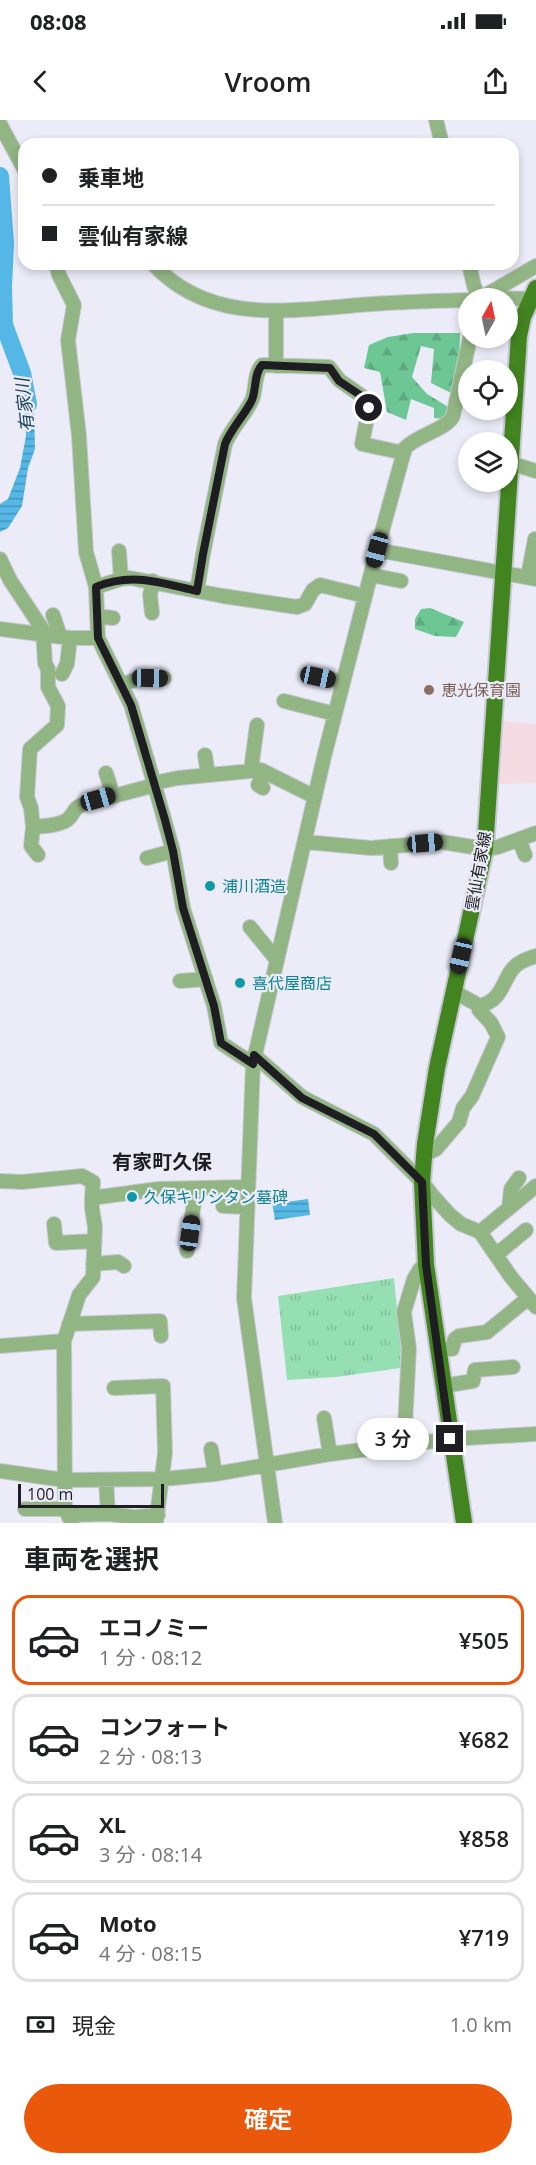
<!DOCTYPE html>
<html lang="ja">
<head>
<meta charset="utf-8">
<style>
	:root { --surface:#fff; --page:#f2f2f2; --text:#202124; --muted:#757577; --line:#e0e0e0; --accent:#ea580c }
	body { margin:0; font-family:"Open Sans","Noto Sans JP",sans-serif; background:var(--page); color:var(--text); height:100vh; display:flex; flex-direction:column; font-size:22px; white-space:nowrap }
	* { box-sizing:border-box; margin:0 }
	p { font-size:20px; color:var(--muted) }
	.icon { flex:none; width:33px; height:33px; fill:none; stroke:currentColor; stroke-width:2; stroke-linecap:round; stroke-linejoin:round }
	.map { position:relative; height:1403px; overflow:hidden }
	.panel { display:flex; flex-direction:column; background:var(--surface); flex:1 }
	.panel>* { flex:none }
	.guide { position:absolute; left:18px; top:18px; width:501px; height:132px; border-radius:18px; box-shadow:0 3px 9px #0003; display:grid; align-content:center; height:132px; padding:0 24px; background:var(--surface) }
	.needle { width:39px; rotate:9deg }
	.fabs { position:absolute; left:458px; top:168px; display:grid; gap:12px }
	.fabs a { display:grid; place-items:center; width:60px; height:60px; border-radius:50%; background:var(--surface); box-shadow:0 3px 9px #0003; font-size:30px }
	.scale { position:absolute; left:18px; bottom:15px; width:146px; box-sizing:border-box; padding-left:6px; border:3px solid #1e1e22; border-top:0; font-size:16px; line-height:21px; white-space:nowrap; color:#1e1e22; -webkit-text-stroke:4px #ebecf8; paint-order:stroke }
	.end { position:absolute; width:27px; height:27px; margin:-14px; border:8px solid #1e1e22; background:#fff; box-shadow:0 0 0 3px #fff }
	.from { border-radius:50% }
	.bubble { position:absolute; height:42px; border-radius:21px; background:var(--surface); box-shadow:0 3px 9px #0003; font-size:20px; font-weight:600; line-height:42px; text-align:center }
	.car { position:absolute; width:18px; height:36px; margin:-18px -9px; border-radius:8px; box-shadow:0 0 4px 2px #0007; background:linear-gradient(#222 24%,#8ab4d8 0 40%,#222 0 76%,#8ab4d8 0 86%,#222 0) }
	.guide b { display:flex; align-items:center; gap:21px; height:57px; font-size:22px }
	.guide b+b { border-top:2px solid var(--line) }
	.guide i { width:15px; height:15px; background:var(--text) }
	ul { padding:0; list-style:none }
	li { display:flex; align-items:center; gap:18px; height:90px; margin:0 12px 9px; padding:0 12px; border:3px solid var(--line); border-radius:18px }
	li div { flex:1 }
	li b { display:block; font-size:22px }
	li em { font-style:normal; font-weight:600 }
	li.selected { border-color:var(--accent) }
	li>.icon { width:54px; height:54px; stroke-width:1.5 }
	h2 { padding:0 24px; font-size:27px; line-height:72px }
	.pay { display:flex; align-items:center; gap:15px; height:66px; padding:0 24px; font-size:22px }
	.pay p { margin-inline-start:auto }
	.cta { display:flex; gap:12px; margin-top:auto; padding:12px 24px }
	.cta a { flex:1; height:69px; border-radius:36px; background:var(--accent); color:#fff; font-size:24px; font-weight:600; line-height:69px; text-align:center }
	.status { display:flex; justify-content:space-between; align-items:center; height:42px; padding:0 30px; background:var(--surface); direction:ltr }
	.status svg { height:16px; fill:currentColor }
	header { display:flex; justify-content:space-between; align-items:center; height:78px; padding:0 24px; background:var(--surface); font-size:27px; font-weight:600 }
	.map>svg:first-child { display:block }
	.commercial { fill:#f5dbe3 }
	.forest { fill:url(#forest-firs) }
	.park { fill:url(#park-tufts) }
	.water { fill:url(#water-rules) }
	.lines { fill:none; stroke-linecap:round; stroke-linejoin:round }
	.river { stroke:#54b7e5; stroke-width:18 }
	.minor-casing { stroke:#c6c7d1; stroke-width:16 }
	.major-casing { stroke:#c6c7d1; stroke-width:20 }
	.minor { stroke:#92b584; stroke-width:14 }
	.major { stroke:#42841f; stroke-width:16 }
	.route { stroke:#1e1e22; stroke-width:8 }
	.education-dot { fill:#8d6e63; stroke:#ebecf8; stroke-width:2 }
	.culture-dot { fill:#0f9aa8; stroke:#ebecf8; stroke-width:2 }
	.labels { text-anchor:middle; stroke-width:4.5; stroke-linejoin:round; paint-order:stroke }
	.education-label { font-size:16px; fill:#785e54; stroke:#ebecf8; text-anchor:start }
	.street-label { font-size:16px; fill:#1e1e22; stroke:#ebecf8 }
	.culture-label { font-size:16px; fill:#0d838f; stroke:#ebecf8; text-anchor:start }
	.water-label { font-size:18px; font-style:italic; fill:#1b4559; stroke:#ebecf8 }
	.quarter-label { font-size:20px; font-weight:bold; fill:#1e1e22; stroke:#ebecf8 }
</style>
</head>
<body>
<div class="status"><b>08:08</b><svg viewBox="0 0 49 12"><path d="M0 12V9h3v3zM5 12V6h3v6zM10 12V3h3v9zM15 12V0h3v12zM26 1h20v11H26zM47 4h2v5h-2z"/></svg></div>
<header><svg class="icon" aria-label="back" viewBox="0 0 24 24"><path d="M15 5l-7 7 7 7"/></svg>Vroom<svg class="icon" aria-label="share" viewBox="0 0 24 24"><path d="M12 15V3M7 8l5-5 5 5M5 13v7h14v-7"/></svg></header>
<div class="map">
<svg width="536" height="1403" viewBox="0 0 536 1403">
	<defs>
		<pattern id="forest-firs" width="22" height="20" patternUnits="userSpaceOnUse" patternTransform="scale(1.5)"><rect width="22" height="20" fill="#6dc795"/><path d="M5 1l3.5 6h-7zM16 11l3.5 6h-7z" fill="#5eaa80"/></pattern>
		<pattern id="park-tufts" width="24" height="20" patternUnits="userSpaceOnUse" patternTransform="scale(1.5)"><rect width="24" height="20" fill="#95dfb3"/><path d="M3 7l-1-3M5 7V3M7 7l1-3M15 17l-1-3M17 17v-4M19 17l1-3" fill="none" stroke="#80bf9a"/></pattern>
		<pattern id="water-rules" width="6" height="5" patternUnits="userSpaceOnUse" patternTransform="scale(1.5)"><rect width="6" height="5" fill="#54b7e5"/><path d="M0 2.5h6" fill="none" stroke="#4594b9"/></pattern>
	</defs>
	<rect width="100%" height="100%" fill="#ebecf8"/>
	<path class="commercial" d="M500,601L536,604V663L496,664Z"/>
	<path class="forest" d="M413,213H460L459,252L453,274L431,263L434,229L421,226L412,257L427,274L450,288L444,299L434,298V288L411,279L406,300L387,292L380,252L364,248L369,225L388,217Z
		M430,488L464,502L456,517L435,516L415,509V499L421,489Z"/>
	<path class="park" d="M394,1158L401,1229L400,1248L336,1257L287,1260L278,1176Z"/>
	<path class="water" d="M23,249L34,288L35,329L28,348L22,386L8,408L0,412V384L8,379L20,348L26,316Z
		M285,1075L286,1082L308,1079L310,1095L275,1100L271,1076Z"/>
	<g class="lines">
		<path class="river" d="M0,56L5,123L3,167L4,205L22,253L28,284"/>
		<defs>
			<path id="minor" d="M436,0L442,24
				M0,4L24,49
				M56,144L59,155L74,185L68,220L79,316L86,432L96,467L98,518L131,585L154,663L173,731L183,788L214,886L221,923L253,944
				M153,144C209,204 285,191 359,185C395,182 431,181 468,180
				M469,144L474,166L479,178
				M488,174C502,181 521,177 536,180
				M481,178L536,146
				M276,246V191
				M510,343L536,351
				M377,430L536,459
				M119,431L121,459
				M0,439L10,460L43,510L45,543L48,549V567L58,586L57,605L30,629L27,677L31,688L33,707L31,726L38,735
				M371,455L401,461
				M528,456L535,419
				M96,467L121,459L130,458L223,476L297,487L305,484L313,470L320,465L365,476
				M197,471L203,434L225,324C231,309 243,297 251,282C257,271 253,255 262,245L329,247L339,260L366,279L369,288L362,324L404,333
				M152,493L150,475L153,461
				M53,495L60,516
				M97,496L113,498
				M0,509L70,518H98
				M62,554L67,544L70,518
				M318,557L343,562
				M121,565L137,559L164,558
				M284,581L335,594
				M205,635L208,655
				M251,650L257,605
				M106,653L113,675
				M154,663L178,658L261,650L315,677
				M263,668L258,665L265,652
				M33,707C43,706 58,706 67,700C75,694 72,688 84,684L155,665
				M519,719L525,735
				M305,722L371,728L442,722L485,729L498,727L536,713
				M390,726L391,743
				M147,738L173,731
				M250,807L276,839
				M180,861L206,859
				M453,871L480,886C501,880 501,866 511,851C517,842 527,839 536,836
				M254,935L302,977L374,1014L422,1062L432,1075L450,1095L461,1104L480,1112L511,1157L536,1187
				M424,1035L436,1029L459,1002L463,988L472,976L498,917L491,903L479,890L480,886
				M0,1061L22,1062L82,1056L93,1062L92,1078
				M223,1086L246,1087
				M509,1088L511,1069L519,1058
				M54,1104L56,1123L94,1121
				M480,1112L536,1066
				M187,1131L196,1069
				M496,1135L526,1110
				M93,1144L118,1142L124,1146
				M69,1204L160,1201L161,1216
				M0,1226L64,1221
				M438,1229H452L455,1219L459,1216L487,1212L527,1179
				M443,1266L473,1261L475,1250L513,1247
				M114,1268L163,1266L165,1333L156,1403
				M324,1298L330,1334
				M404,1326L409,1228L404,1192L414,1159L420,1149L426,1145
				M211,1329L215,1354
				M0,1351L64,1360L163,1359L215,1354L330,1334L450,1319L536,1314
				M106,1360L108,1394
				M25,1389H65
				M68,1395L108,1394L134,1397L158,1395
				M72,1403L65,1389L64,1221L79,1175L93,1157L95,1107L92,1088V1078L158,1069L247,1067
				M275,1403L244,1178L253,944L324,637L377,430L405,328C419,314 446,310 453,296L470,218"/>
			<path id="major" d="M464,1403L426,1145L422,1062L425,1024L437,948L485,729L519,216L523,197L536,168"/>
		</defs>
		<use href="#minor" class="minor-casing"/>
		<use href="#major" class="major-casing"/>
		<use href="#minor" class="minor"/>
		<use href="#major" class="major"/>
	</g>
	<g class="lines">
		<path class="route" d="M369,288L366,279L339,261L330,248L262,245C253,255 257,271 251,282C243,297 231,309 225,324L203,434L197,471C161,463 132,452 96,467L98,518L131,585L165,700L173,731L183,788L214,886L221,923L253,944L254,935L302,978L374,1014L422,1062L426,1145L450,1319"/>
	</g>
	<circle class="education-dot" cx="429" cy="570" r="6"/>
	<g class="culture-dot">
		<circle cx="210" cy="766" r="6"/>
		<circle cx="240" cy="863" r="6"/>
		<circle cx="132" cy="1077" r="6"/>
	</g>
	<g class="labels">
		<g class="education-label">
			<text x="441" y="576">恵光保育園</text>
		</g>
		<g class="street-label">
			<text transform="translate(478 751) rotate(-80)" y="6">雲仙有家線</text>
		</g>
		<g class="culture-label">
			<text x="222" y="772">浦川酒造</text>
			<text x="252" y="869">喜代屋商店</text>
			<text x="144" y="1083">久保キリシタン墓碑</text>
		</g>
		<g class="water-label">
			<text transform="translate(25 285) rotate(-96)" y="6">有家川</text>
		</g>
		<g class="quarter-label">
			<text x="162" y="1049">有家町久保</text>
		</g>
	</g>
</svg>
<div class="fabs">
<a><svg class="needle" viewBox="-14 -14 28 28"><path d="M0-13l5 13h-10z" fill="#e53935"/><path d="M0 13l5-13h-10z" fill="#757577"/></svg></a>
<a><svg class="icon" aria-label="locate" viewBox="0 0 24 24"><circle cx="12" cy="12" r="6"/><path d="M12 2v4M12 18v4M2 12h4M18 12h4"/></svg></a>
<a><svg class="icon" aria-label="layers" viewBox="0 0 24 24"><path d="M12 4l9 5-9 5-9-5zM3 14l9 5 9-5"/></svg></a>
</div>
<div class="scale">100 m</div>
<i class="end from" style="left:369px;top:288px"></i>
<i class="end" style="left:450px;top:1319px"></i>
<div class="bubble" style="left:357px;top:1298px;width:72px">3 分</div>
<i class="car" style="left:377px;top:430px;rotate:195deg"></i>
<i class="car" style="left:318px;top:557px;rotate:102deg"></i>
<i class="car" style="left:150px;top:558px;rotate:91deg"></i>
<i class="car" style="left:98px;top:679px;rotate:74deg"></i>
<i class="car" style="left:425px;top:723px;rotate:85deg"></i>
<i class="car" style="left:461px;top:836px;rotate:193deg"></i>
<i class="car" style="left:190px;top:1113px;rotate:8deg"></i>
<div class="guide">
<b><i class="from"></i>乗車地</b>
<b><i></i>雲仙有家線</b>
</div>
</div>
<section class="panel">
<h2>車両を選択</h2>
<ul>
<li class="selected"><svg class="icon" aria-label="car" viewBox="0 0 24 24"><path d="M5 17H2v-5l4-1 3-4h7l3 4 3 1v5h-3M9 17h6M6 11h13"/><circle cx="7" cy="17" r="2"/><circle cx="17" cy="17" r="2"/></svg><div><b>エコノミー</b><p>1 分 · 08:12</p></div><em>¥505</em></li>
<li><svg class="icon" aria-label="car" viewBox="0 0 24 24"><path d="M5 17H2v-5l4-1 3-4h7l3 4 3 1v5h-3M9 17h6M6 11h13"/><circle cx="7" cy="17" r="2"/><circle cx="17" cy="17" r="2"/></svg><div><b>コンフォート</b><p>2 分 · 08:13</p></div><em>¥682</em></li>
<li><svg class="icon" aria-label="car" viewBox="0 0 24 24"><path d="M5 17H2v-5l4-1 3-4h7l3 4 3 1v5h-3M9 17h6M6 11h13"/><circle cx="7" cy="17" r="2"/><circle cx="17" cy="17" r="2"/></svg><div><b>XL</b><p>3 分 · 08:14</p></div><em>¥858</em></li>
<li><svg class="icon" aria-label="car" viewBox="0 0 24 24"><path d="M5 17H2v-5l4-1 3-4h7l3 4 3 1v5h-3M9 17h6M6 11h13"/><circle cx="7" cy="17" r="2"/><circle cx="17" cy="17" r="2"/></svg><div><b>Moto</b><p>4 分 · 08:15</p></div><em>¥719</em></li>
</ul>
<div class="pay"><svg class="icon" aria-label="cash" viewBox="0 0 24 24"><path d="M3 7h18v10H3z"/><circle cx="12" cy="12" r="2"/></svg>現金<p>1.0 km</p></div>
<div class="cta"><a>確定</a></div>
</section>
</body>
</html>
